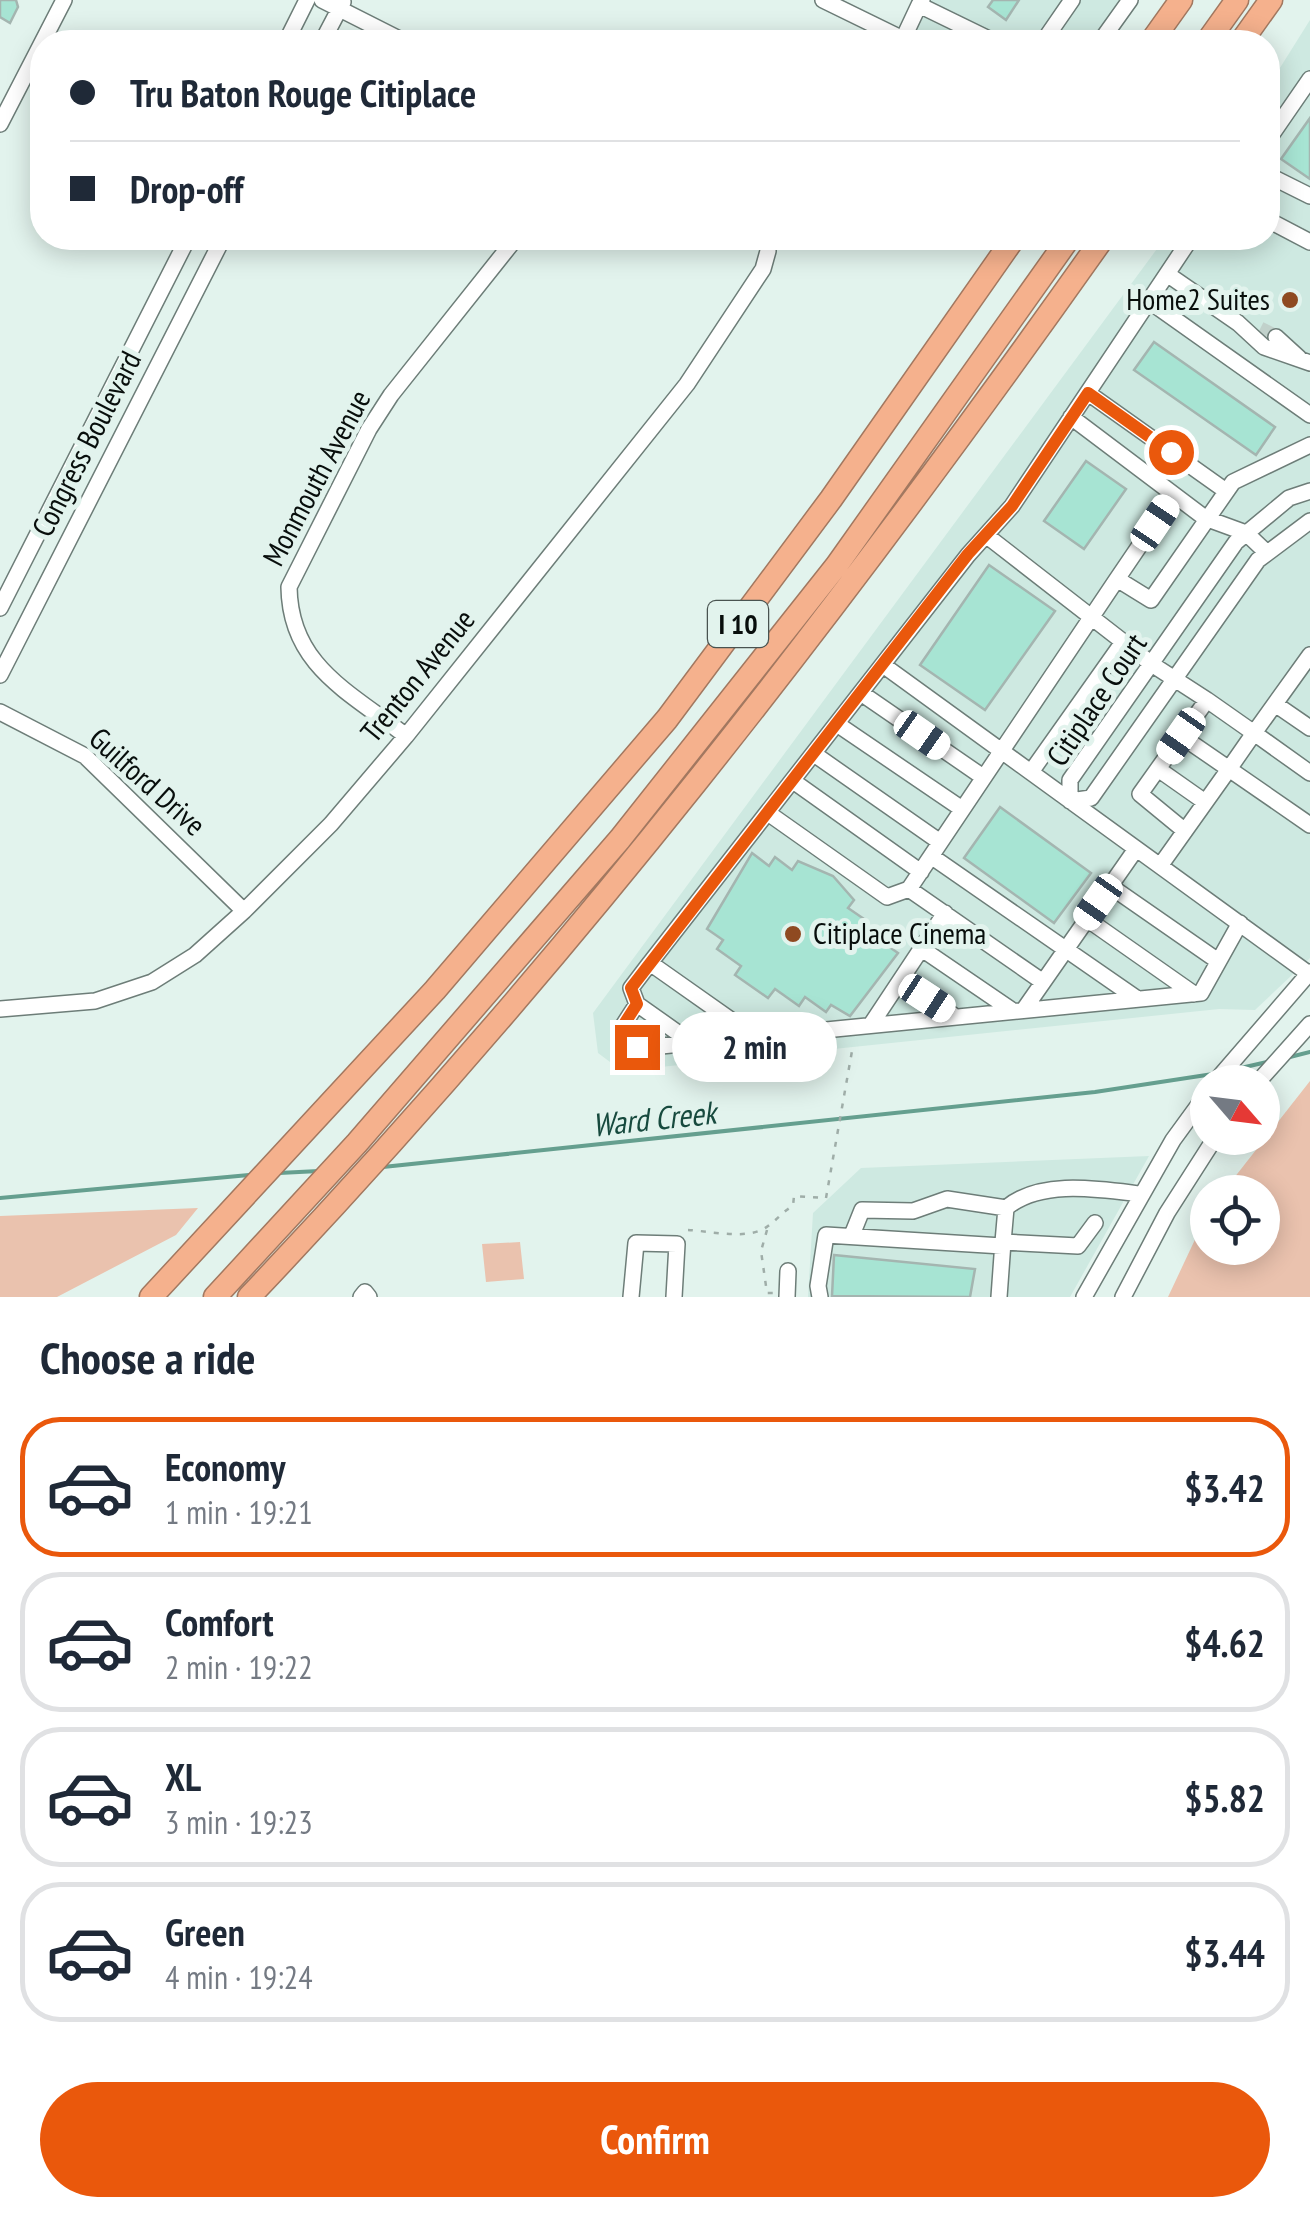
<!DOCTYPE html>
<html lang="en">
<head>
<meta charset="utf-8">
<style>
	:root { --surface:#fff; --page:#f6f6f7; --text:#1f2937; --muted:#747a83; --line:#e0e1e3; --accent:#ea580c }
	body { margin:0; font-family:"PT Sans Narrow",sans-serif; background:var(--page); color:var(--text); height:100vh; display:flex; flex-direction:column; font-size:38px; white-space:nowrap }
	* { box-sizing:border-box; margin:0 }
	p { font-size:32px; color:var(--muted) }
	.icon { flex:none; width:55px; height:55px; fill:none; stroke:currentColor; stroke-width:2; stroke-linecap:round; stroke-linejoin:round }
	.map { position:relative; height:1297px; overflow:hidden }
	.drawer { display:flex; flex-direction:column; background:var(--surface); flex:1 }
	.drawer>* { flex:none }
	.guide { position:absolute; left:30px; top:30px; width:1250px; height:220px; border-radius:40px; box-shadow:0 5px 25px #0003; display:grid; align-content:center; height:220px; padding:0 40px; background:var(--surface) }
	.needle { width:65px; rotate:118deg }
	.tools { position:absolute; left:1190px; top:1065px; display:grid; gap:20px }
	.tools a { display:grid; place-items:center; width:90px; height:90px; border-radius:50%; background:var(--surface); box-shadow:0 5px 25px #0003; font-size:50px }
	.end { position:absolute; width:45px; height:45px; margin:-22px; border:12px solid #ea580c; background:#fff; box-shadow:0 0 0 5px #fff }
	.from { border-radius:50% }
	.bubble { position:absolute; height:70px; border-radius:35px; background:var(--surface); box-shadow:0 5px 25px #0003; font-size:32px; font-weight:600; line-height:70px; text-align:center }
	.car { position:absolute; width:30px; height:60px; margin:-30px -15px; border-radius:12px; box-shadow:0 0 8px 2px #0007; background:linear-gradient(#fff 24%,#345 0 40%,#fff 0 76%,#345 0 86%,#fff 0) }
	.guide b { display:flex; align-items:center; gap:35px; height:95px; font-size:38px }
	.guide b+b { border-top:2px solid var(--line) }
	.guide i { width:25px; height:25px; background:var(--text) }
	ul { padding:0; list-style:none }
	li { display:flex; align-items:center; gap:30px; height:140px; margin:0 20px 15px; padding:0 20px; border:5px solid var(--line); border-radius:40px }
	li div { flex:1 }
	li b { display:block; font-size:38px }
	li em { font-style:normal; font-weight:600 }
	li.selected { border-color:var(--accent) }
	li>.icon { width:90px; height:90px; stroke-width:1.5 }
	h2 { padding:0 40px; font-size:45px; line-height:120px }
	.primary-button { display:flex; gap:20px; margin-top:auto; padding:20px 40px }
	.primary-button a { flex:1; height:115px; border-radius:60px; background:var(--accent); color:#fff; font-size:40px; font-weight:600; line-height:115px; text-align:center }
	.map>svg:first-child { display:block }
	.built { fill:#cee9e1 }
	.green { fill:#eac2ae }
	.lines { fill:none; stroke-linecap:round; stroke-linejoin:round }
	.stream { stroke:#659f8f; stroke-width:4 }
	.building { fill:#a7e4d3; stroke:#a4b5b0; stroke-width:2.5 }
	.minor-tunnel { stroke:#c1d1cb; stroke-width:15; stroke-dasharray:15 8; stroke-linecap:butt }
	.minor-casing { stroke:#6d7d78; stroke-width:18 }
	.highway-casing { stroke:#a27860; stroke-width:25 }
	.path { stroke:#9fada8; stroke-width:2.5; stroke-dasharray:5 8; stroke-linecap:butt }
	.minor { stroke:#fff; stroke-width:15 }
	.highway { stroke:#f5b18d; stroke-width:22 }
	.route { stroke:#ea580c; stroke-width:12 }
	.poi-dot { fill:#8f4a21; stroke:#e2f3ed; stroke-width:4 }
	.labels { text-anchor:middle; stroke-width:10; stroke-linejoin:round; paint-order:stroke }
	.shield { fill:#e2f3ed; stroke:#495350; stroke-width:2.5 }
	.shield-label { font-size:28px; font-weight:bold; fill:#080e0c }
	.poi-label { font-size:30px; fill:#080e0c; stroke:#e2f3ed; text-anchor:end }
	.street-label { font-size:30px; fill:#080e0c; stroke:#e2f3ed }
	.water-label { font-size:32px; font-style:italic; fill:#174a3e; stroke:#e2f3ed }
</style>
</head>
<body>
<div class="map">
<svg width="1310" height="1297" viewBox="0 0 1310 1297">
	<rect width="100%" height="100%" fill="#e2f3ed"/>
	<path class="built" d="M914,0H1128L1098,42H909Z
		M1310,20V958L1255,1010L1219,1009L622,1071L598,1053L593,1013L1165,238H1268V87Z
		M1149,1156L1070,1297H808L813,1213L861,1168Z"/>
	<path class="green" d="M1310,1081V1297H1168L1207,1214L1208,1248H1262V1192H1223Z
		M198,1208L176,1235L57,1297H0V1216Z
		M520,1242L524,1279L486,1282L482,1244Z"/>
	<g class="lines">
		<path class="stream" d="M1286,1058L1310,1052
			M1232,1070L1267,1062
			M383,1167L1095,1092L1213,1074
			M279,1173L319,1171
			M0,1198L249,1175"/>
	</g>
	<path class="building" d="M0,0H16L18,7L10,23L0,17Z
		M993,0H1019L1006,20L988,7Z
		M1310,118V179L1281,159Z
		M1154,342L1275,427L1256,455L1134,370Z
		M1086,461L1126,489L1084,549L1044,521Z
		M989,565L1055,611L985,710L920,665Z
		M1000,807L1091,873L1054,923L964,858Z
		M752,853L769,866L775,857L792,870L798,861L833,876L854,900L848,908L867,921L862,928L898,953L850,1016L831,1005L826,1012L805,997L799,1006L775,989L768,998L735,975L741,966L717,949L723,940L707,929Z
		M834,1255L975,1269L970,1297L832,1296Z"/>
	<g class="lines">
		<path class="minor-tunnel" d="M1260,329L1276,337"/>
		<defs>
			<path id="minor" d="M322,0L405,42
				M823,0L909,42
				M922,0L919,5L995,42
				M903,39L919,5
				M286,42L307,0
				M322,42L343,2
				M1043,42L1072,0
				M1100,42L1130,0
				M0,124L64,0
				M1268,140L1310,79
				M1268,175L1310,196
				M1268,220L1310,242
				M1191,238L1012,506L968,555L650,963L755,1037L1201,993L1240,923
				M1167,274L1238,323L1264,347L1310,363
				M1149,301L1310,415
				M1276,337L1299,358
				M1088,393L1226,491
				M1071,417L1205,518L1246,533L1266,552
				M987,536L1153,665L1207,700L1140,794L1185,831
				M1117,579L1174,495
				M0,608L188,238
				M883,665L1309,974
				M0,675L223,238
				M861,693L983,777
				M1207,700L1254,733L1310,655
				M1275,704L1310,728
				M0,712L85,756L244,911
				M837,724L962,809
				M406,736C350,692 290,666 289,587L369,429L391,395L516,238
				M1181,736L1229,769L1254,733L1310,773
				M814,754L940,842
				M1158,769L1205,802
				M1031,772L1123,642
				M793,781L921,872
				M1070,801V780L1236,542L1289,498L1310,491
				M1070,801L1091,798L1258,560L1310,521
				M768,813L887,897L909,889L1117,579L1151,600L1233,482L1310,445
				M931,856L1136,998
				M1160,866L1229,769L1310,825
				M1110,886L1218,961
				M909,889L1043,982
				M1087,919L1194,994
				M922,949L1010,1009
				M650,963L631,988L637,1004L619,1032L640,1048L755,1037
				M900,981L953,1015
				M637,1004L692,1043
				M1025,1008L1136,849
				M0,1009L95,1001L152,982L195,955L244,911L331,824L406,736L687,384L763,269L768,251L766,238
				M872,1023L945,913
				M1215,1082L1310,972
				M1258,1082L1310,1024
				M1095,1223L1078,1246L1003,1242L1006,1208C1040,1179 1099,1189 1140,1194
				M852,1235L862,1210L913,1211L947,1199L1006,1208
				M361,1297L365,1292L369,1297
				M631,1297L636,1243L677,1244L674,1297
				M787,1297L788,1271
				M820,1297L818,1286L826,1235L1002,1246
				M999,1297L1003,1242
				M1084,1297L1173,1140L1208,1092
				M1123,1297L1167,1213L1215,1138"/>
			<path id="highway" d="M1151,42L1181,0
				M1207,42L1237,0
				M1241,42L1271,0
				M151,1297L435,990L667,719L831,499L1014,238
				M215,1297L357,1143L620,839L837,565L1069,238
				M249,1297C564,966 840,610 1103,238"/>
		</defs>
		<use href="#minor" class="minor-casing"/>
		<use href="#highway" class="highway-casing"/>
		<path class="path" d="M688,1230C711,1231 749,1241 768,1226C778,1219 782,1212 793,1206L794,1196L826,1198L852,1051
			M767,1230L761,1251L767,1293H774"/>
		<use href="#minor" class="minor"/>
		<use href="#highway" class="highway"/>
	</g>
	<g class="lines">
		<path class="route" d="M637,1047L619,1032L637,1004L631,988L968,554L1012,506L1088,393L1171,452"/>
	</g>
	<g class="poi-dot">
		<circle cx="1290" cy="300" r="10"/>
		<circle cx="793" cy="934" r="10"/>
	</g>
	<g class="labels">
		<rect class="shield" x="708" y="601" width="60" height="46" rx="8"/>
		<g class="shield-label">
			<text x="738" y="634">I 10</text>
		</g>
		<g class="poi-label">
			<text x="1270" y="310">Home2 Suites</text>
			<text x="813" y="944" text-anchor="start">Citiplace Cinema</text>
		</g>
		<g class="street-label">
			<text transform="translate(87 444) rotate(-63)" y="10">Congress Boulevard</text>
			<text transform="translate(317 478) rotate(-62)" y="10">Monmouth Avenue</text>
			<text transform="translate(418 676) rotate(-51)" y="10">Trenton Avenue</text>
			<text transform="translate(1097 700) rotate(-56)" y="10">Citiplace Court</text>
			<text transform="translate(147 782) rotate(42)" y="10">Guilford Drive</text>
		</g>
		<g class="water-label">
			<text transform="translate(654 1119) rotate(-6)" y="11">Ward Creek</text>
		</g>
	</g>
</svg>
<div class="tools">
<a><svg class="needle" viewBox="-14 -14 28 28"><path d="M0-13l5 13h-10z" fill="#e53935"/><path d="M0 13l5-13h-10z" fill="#747a83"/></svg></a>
<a><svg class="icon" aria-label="locate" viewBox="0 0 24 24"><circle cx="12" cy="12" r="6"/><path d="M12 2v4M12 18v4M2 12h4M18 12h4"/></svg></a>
</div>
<i class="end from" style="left:1171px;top:452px"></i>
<i class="end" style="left:637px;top:1047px"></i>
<div class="bubble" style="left:672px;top:1012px;width:165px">2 min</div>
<i class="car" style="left:1155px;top:523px;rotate:34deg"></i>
<i class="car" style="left:922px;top:735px;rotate:125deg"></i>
<i class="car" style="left:1181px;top:736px;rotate:215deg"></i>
<i class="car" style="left:1098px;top:902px;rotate:215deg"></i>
<i class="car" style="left:927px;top:998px;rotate:123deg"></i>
<div class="guide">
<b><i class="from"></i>Tru Baton Rouge Citiplace</b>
<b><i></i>Drop-off</b>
</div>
</div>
<section class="drawer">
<h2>Choose a ride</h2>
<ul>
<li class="selected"><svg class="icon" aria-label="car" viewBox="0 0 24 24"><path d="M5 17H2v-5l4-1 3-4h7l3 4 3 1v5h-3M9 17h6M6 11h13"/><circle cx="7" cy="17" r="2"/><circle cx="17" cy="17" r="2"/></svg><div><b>Economy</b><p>1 min · 19:21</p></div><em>$3.42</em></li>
<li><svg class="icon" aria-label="car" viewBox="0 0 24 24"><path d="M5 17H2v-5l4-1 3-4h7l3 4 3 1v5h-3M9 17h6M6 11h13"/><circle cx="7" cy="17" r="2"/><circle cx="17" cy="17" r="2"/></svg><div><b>Comfort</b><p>2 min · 19:22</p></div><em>$4.62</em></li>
<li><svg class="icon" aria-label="car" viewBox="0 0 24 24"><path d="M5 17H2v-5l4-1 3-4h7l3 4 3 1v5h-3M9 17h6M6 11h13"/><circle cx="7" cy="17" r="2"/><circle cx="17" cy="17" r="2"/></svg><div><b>XL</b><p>3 min · 19:23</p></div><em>$5.82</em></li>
<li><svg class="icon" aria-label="car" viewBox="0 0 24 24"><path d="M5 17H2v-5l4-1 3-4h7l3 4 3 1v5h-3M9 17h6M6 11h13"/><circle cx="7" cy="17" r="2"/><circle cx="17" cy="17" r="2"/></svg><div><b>Green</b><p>4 min · 19:24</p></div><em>$3.44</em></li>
</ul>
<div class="primary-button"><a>Confirm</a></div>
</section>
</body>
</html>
